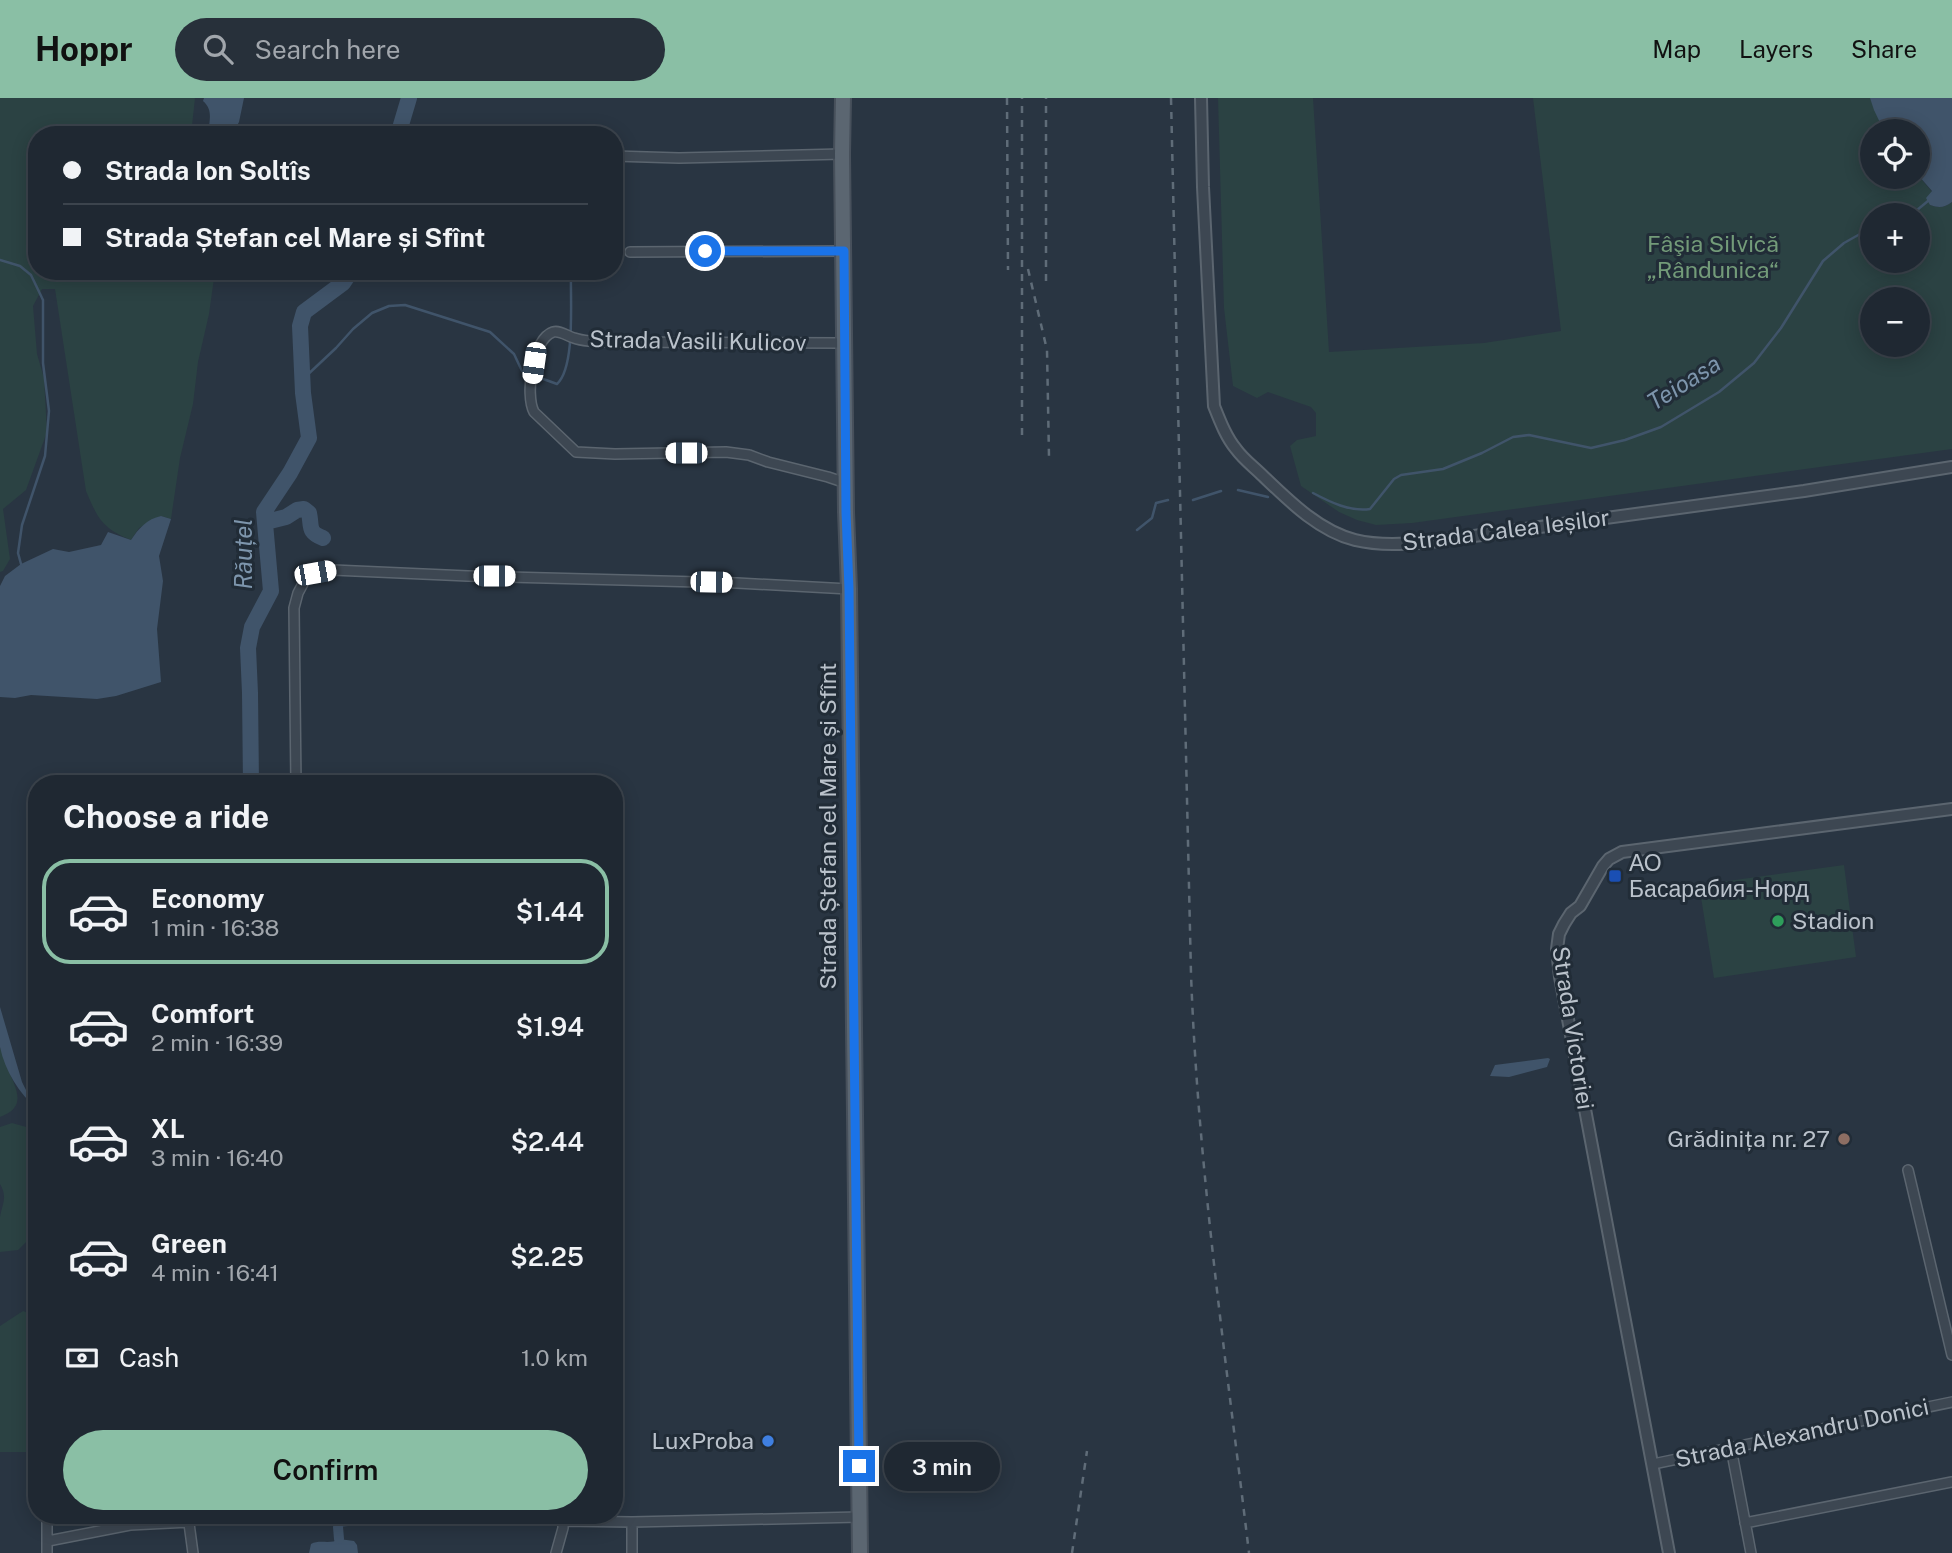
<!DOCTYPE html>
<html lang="en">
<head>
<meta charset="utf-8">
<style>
	:root { --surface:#1f2832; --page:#27303a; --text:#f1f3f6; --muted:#a1a6ac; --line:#3c444d; --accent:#8abfa5 }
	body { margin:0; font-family:"Public Sans",sans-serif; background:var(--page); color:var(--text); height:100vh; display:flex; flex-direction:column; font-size:26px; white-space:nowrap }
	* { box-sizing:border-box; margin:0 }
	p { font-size:23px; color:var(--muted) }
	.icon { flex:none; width:38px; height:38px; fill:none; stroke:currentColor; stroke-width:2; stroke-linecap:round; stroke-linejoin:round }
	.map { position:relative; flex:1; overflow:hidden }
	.sheet { position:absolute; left:28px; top:677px; width:595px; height:749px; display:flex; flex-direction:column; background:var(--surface); border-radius:28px; box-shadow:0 4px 18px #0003,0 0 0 2px var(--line) }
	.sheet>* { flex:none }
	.top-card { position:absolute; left:28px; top:28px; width:595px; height:154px; border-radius:28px; box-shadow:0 4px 18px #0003,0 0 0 2px var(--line); display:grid; align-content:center; height:154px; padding:0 35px; background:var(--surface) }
	.controls { position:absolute; left:1860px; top:21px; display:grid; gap:14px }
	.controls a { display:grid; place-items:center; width:70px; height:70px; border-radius:50%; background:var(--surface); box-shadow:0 4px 18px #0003,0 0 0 2px var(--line); font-size:35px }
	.end { position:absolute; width:32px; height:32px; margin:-16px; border:9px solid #1a73e8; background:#fff; box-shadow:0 0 0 4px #fff }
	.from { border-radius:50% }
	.bubble { position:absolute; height:49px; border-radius:24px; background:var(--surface); box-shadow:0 4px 18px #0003,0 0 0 2px var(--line); font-size:23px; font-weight:600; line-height:49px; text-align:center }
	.car { position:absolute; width:21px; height:42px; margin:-21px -10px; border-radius:9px; box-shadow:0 0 5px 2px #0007; background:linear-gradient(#fff 24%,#345 0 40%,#fff 0 76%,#345 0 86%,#fff 0) }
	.top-card b { display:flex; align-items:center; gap:24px; height:66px; font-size:26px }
	.top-card b+b { border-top:2px solid var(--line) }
	.top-card i { width:18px; height:18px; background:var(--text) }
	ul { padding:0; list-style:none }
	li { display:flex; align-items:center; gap:21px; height:105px; margin:0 14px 10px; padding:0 21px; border:4px solid transparent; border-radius:28px }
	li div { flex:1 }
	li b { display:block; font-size:26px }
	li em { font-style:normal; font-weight:600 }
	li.on { border-color:var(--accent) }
	li>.icon { width:63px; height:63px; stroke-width:1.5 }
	h2 { padding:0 35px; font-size:32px; line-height:84px }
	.pay { display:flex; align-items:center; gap:18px; height:77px; padding:0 35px; font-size:26px }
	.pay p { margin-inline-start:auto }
	.button { display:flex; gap:14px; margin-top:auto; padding:14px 35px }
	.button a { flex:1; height:80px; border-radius:42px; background:var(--accent); color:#111; font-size:28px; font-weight:600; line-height:80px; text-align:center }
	header { display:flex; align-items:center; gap:42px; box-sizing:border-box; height:98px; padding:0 35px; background:var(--accent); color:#111 }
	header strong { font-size:33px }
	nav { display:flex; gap:38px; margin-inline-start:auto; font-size:24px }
	.search { width:490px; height:63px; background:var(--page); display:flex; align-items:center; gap:18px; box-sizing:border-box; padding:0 24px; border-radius:38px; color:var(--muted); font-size:26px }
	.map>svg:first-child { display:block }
	.green { fill:#2b4243; fill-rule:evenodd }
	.water { fill:#40546a }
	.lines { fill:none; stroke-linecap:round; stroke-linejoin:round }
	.stream { stroke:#40546a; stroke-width:2.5 }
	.canal { stroke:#40546a; stroke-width:10 }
	.river { stroke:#40546a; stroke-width:16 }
	.minor-casing { stroke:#5b656f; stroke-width:12 }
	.tertiary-casing { stroke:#5b656f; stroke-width:14 }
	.primary-casing { stroke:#47505b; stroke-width:18 }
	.minor { stroke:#3d4752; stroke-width:9 }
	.tertiary { stroke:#3d4752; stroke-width:10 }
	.primary { stroke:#5b6671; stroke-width:14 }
	.rail { stroke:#5f6c78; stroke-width:2.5; stroke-dasharray:7 7; stroke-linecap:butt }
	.route { stroke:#1a73e8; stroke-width:9 }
	.transit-dot { fill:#1a4fb4; stroke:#212c37; stroke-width:2.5 }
	.leisure-dot { fill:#2e9e5b; stroke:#212c37; stroke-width:2.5 }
	.education-dot { fill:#8d6e63; stroke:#212c37; stroke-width:2.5 }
	.shop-dot { fill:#3f7fe0; stroke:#212c37; stroke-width:2.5 }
	.labels { text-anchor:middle; stroke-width:6; stroke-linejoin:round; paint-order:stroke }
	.park-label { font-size:23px; fill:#739b79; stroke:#212c37 }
	.street-label { font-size:23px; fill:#bac2cb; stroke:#212c37 }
	.poi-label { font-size:23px; fill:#bac2cb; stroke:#212c37; text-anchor:start }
	.water-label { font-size:24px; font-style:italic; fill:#7d95ac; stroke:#212c37 }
</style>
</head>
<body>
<header>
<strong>Hoppr</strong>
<div class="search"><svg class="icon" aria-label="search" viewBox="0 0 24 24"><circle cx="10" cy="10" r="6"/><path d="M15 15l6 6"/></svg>Search here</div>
<nav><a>Map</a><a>Layers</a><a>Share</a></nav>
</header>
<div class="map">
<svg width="1952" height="1455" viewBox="0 0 1952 1455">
	<rect width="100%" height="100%" fill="#293542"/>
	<path class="green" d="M0,0H195L191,37H37V173H215L209,216L198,264L193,306L180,360L171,421L161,418L139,430L131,442C102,430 98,421 86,393L55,191H42L33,208L37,256L44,280L47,334L26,392L3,411L10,461L3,473L0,474Z
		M1218,0H1313L1329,254L1484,245L1561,233L1533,0H1870L1884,33H1872V79H1918V77L1932,94L1930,107C1939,110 1944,110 1952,104V351L1412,425L1376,427L1357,422L1339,414L1301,388L1290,348L1297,342L1316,338V315L1311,309L1268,294L1257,300L1233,288L1224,210ZM1872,117H1918V163H1872ZM1872,201H1918V247H1872Z
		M1844,767L1856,859L1714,880L1699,787Z
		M0,949C3,956 5,964 8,971C16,991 28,1009 0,1019Z
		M12,1025L37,1032V1139L28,1142L18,1152L0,1154C0,1143 0,1130 0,1119C2,1107 8,1099 0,1086V1029Z
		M23,1213L37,1218V1354H0V1228Z"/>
	<path class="water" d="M204,0H244L239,24L232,37H215L209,29C210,19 212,11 203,3Z
		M1870,0H1952V104C1944,110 1939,110 1930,107L1926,100L1932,93L1918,77V33H1884L1874,12Z
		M161,418L171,421L159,458L163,483L157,531L161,584L116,598L97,601L31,597L15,600L0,599V488L5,478L21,466L53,451L69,454L101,447L108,434L131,442C139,430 147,421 161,418Z
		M0,909L22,984L29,998L37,1005V1011C19,995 5,973 0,949C0,937 0,922 0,909Z
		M1548,960L1550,961L1547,969L1509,979L1490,978L1495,967Z
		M321,1418H380L358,1427L338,1429Z
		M339,1441L354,1443L357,1447L358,1455H309L311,1446C320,1441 330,1447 339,1441Z"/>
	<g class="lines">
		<path class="stream" d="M1911,117L1928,103
			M0,162L20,168L31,177L43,202V265L49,313L45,358L22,427L18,455L21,466
			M535,278L557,286C576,269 570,199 571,173
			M303,281L336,250L353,231L372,215L389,208L405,207L490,234L514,256L522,273L528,276
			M1238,392L1268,399
			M1313,395C1330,404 1350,414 1370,411L1394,381L1401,377L1443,371L1482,355L1513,339L1529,337L1591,350L1625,342L1661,329L1719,294L1754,265L1781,230L1823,163L1844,145L1860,136L1872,133
			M1193,402L1221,393
			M1137,432L1152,420L1156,405L1168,402"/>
		<path class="canal" d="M338,1429L339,1441"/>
		<path class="river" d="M398,37L409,0
			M266,424L286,419L297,412L304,411L309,415C312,428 307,434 323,440
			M251,686L250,595L248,550L252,529L271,493L264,414L290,375L309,340L303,295L300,228L304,214L343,185L351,173"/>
		<defs>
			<path id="minor" d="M614,58L679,60L842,56
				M630,154L844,153
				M844,245L612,244C600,244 585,244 574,240C567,238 560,232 553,234C532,241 525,297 534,314L576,354L615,356L726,354L749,357L768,364L828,379L846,385
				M296,686L294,510L298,495L305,482L315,476L333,472L468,478L737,485L849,491
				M1908,1072L1952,1257
				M1731,1350L1751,1455
				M1653,1366L1952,1304
				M188,1418L193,1455
				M563,1423L632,1424L860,1419
				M632,1424V1455
				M1745,1425L1952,1384
				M48,1443L130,1427L190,1424
				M47,1455V1418
				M556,1455L563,1430V1419"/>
			<path id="tertiary" d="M1201,0L1203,89L1214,308C1220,323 1226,339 1236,351C1243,361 1254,369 1263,378C1289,403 1319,433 1355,442C1380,448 1405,446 1430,444L1804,393L1952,369
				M1669,1455L1560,879L1557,851L1559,836L1564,826L1571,815L1580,808L1603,768L1609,761L1622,754L1952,711"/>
			<path id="primary" d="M843,0L842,56L846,414L849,491L860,1455"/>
		</defs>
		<use href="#minor" class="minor-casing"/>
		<use href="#tertiary" class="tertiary-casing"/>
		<use href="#primary" class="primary-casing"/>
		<use href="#minor" class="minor"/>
		<use href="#tertiary" class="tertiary"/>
		<use href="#primary" class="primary"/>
		<path class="rail" d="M1007,0L1008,172
			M1171,0L1191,876C1198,1070 1226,1262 1249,1455
			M1028,171L1047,252L1049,359
			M1046,183V0
			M1022,337V0
			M1072,1455L1087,1353"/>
	</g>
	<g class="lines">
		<path class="route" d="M705,153H844L846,414L849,491L859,1368"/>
	</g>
	<rect class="transit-dot" x="1608" y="771" width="14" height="14" rx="3.5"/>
	<circle class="leisure-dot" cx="1778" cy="823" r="7"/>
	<circle class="education-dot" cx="1844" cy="1041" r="7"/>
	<circle class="shop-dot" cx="768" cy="1343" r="7"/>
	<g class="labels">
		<g class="park-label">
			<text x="1713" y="154">Fâşia Silvică<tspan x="1713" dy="26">„Rândunica“</tspan></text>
		</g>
		<g class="street-label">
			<text transform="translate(698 243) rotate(1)" y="8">Strada Vasili Kulicov</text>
			<text transform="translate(1506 432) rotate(-7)" y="8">Strada Calea Ieșilor</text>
			<text transform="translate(828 728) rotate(-90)" y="8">Strada Ștefan cel Mare și Sfînt</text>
			<text transform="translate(1573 930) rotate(81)" y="8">Strada Victoriei</text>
			<text transform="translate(1802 1335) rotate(-12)" y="8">Strada Alexandru Donici</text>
		</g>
		<g class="poi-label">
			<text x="1629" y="773">АО<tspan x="1629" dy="26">Басарабия-Норд</tspan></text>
			<text x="1792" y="831">Stadion</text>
			<text x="1830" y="1049" text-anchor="end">Grădinița nr. 27</text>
			<text x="754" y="1351" text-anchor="end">LuxProba</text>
		</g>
		<g class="water-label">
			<text transform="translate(1684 285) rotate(-32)" y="8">Teioasa</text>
			<text transform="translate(244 456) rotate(-90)" y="8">Răuțel</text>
		</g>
	</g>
</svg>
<div class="controls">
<a><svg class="icon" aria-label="locate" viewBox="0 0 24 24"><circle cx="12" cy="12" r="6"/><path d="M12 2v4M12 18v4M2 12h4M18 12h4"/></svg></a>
<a>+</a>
<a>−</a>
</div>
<i class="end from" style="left:705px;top:153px"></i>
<i class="end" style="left:859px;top:1368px"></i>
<div class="bubble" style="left:884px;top:1344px;width:116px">3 min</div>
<i class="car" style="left:534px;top:265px;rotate:188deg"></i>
<i class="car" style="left:686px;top:355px;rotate:270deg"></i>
<i class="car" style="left:315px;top:475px;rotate:80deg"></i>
<i class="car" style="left:494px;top:478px;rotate:90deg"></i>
<i class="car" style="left:711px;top:484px;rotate:91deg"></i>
<div class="top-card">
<b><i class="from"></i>Strada Ion Soltîs</b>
<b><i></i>Strada Ștefan cel Mare și Sfînt</b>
</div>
<section class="sheet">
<h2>Choose a ride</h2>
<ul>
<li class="on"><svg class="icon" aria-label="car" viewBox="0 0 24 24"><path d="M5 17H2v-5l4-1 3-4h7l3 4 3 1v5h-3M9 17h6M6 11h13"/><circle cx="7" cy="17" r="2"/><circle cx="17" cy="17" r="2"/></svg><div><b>Economy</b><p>1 min · 16:38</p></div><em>$1.44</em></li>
<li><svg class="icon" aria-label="car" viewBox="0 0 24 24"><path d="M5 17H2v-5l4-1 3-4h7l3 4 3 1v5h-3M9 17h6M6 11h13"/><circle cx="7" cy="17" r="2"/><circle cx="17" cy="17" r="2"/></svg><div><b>Comfort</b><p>2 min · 16:39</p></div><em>$1.94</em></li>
<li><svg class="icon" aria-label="car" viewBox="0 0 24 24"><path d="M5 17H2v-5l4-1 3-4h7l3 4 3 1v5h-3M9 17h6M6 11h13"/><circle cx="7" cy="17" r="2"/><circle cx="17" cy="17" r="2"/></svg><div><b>XL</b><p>3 min · 16:40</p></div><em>$2.44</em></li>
<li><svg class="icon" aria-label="car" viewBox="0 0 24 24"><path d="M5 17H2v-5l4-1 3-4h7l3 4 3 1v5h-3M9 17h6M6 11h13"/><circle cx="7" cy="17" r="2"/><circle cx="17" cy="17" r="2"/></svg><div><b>Green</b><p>4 min · 16:41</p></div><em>$2.25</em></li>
</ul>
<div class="pay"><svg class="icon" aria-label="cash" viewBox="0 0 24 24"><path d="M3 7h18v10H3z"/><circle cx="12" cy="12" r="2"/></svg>Cash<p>1.0 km</p></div>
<div class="button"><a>Confirm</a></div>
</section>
</div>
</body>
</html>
